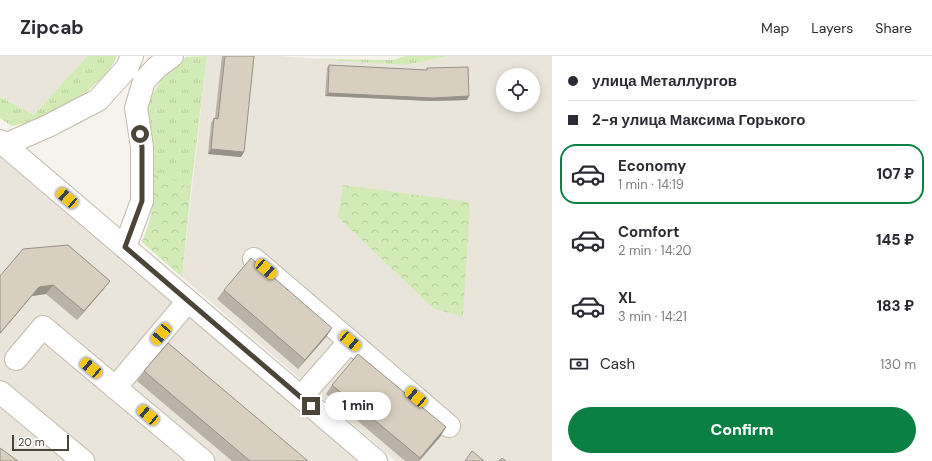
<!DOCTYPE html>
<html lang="en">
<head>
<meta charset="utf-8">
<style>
	:root { --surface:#fff; --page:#f2f2f3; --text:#2b2b33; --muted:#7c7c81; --line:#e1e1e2; --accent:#0b8043 }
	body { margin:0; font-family:"DM Sans",sans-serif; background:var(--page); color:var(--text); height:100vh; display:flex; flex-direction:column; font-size:15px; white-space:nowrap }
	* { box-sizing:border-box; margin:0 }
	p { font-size:13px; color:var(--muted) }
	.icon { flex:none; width:22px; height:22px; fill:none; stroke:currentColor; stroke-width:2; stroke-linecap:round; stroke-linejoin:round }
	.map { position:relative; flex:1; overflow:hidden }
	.panel { display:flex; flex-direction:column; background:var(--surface); width:380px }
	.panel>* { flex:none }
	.banner { display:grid; align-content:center; height:88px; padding:0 16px; background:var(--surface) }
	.tools { position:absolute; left:496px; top:12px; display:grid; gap:8px }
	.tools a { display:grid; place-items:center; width:44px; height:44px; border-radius:50%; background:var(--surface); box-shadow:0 2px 10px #0003; font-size:20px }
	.scale { position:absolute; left:12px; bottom:10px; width:57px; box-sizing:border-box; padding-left:4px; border:2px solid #4b4439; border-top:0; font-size:11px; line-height:14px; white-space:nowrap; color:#4b4439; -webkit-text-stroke:3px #fff; paint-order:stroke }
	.end { position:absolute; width:18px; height:18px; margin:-9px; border:5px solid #4b4439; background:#fff; box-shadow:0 0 0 2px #fff }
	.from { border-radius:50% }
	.bubble { position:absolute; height:28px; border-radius:14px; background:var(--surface); box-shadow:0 2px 10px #0003; font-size:13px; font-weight:800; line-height:28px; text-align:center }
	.car { position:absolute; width:12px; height:24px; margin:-12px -6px; border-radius:5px; box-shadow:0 0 3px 1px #0007; background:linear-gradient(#f5c518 24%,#345 0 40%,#f5c518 0 76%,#345 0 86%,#f5c518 0) }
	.banner b { display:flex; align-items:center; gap:14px; height:38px; font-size:15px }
	.banner b+b { border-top:1px solid var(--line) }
	.banner i { width:10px; height:10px; background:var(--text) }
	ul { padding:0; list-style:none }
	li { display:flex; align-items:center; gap:12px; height:60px; margin:0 8px 6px; padding:0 8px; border:2px solid transparent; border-radius:16px }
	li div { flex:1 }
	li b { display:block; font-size:15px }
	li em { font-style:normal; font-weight:800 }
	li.on { border-color:var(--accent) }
	li>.icon { width:36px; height:36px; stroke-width:1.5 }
	.pay { display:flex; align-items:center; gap:10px; height:44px; padding:0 16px; font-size:15px }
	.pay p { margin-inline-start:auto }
	.button { display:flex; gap:8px; margin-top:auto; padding:8px 16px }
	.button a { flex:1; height:46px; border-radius:24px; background:var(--accent); color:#fff; font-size:16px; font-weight:800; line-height:46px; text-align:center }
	header { display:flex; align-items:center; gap:24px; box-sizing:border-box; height:56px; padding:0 20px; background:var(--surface); border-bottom:1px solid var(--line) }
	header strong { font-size:19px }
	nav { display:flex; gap:22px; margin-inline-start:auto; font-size:14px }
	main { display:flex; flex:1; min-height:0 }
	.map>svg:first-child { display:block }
	.residential { fill:#eae5da; fill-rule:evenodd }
	.grass { fill:url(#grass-tufts) }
	.forest { fill:url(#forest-crowns) }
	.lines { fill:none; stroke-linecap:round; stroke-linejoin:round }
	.minor-casing { stroke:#c2bbae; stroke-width:24 }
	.minor { stroke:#fff; stroke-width:22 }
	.wall { fill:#bab2a6 }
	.shaded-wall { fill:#979187 }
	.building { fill:#d8cfc1; stroke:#979187 }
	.route { stroke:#4b4439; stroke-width:5 }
</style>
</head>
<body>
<header>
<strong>Zipcab</strong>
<nav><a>Map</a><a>Layers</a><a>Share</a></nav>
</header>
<main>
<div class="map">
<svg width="552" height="405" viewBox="0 0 552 405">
	<defs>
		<pattern id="grass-tufts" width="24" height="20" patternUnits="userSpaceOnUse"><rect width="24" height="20" fill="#d2eab5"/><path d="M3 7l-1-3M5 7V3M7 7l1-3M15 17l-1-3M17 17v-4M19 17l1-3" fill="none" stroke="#b6ca9c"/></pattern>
		<pattern id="forest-crowns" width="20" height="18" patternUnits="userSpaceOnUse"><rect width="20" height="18" fill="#d2eab5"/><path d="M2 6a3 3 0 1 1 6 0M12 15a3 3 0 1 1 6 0" fill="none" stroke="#b6ca9c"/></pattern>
	</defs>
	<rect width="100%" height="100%" fill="#f6f3ec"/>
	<path class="residential" d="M0,0H87L34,59L0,41Z
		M207,0H277L406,9L448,0H552V405H396L182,221ZM503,19H533V49H503Z
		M0,99L360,405H0Z"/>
	<path class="grass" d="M87,0H117C107,26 69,49 45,61C35,66 22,67 12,70L0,62V41L34,59Z
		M207,0L191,132L153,116L147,47L162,23L186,1Z
		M406,0H448L406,9L315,3L393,4Z"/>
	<path class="forest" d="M153,116L191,132L182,221L142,186C153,160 154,145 153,116Z
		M343,129L470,146L463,261L433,252L338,161Z"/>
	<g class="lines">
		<defs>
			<path id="minor" d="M0,85L376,405
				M5,89L48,70L98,44L127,12L132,0
				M125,191L142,145V91L136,52L144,25L157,11L172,0
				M254,203L449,370
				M16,303L43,271L203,405
				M115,332L188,245
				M0,336L83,405
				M301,341L350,285"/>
		</defs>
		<use href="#minor" class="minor-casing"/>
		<use href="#minor" class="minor"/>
	</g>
	<path class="wall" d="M222,0H254L244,96L241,101L208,98L211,67L214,62H215Z
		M329,9L426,14L427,12L467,44L431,45L325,40L327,12Z
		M68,189L110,225L103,234L77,264L46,238L32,240Z
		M224,234L332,272L326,281L298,313L217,243Z
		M144,315L308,405H232L137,325Z
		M332,329L446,371L440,381L419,405H405L326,338Z"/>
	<path class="shaded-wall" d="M328,37L469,40L467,44L431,45L325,40Z
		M211,93L244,96L241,101L208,98Z
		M110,225L103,234L77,264L84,255Z
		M53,229L46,238L32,240L0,278V277L39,231Z
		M332,272L326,281L298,313L305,304Z
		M446,371L440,381L419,405H418Z"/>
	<path class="building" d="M225,0H254L244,96L211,93L214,62L218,63Z
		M329,9L427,14V12L468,11L469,40L433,42L328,37Z
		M68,189L110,225L84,255L53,229L39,231L0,277V220L23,193Z
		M251,202L332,272L305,304L224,234Z
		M168,287L308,405H250L144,315Z
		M358,298L446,371L420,402L332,329Z
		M0,392L18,405H0Z
		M472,395L484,405H465Z
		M502,402L506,405H499Z"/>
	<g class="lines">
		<path class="route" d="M140,78L142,91V145L125,191L311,350"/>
	</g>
</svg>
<div class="tools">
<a><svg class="icon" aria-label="locate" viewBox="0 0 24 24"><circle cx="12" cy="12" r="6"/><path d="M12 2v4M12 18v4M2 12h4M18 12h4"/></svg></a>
</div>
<div class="scale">20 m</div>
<i class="end from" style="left:140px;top:78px"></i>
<i class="end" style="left:311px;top:350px"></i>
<div class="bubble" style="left:325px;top:336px;width:66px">1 min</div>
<i class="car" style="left:67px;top:142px;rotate:311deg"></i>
<i class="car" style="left:266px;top:213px;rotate:131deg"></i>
<i class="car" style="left:161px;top:278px;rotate:220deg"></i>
<i class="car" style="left:350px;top:285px;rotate:130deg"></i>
<i class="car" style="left:91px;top:312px;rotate:310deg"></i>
<i class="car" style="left:416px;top:341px;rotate:310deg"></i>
<i class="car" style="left:148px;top:359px;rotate:310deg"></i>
</div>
<section class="panel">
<div class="banner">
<b><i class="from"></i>улица Металлургов</b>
<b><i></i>2-я улица Максима Горького</b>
</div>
<ul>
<li class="on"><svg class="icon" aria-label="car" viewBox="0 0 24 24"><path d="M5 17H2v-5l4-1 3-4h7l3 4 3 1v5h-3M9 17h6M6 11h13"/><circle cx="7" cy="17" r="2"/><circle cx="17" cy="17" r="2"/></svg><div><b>Economy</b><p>1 min · 14:19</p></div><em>107 ₽</em></li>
<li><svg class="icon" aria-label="car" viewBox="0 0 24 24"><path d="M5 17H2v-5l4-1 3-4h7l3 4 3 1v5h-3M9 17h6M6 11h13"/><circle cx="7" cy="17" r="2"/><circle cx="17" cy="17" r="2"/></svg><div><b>Comfort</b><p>2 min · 14:20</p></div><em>145 ₽</em></li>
<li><svg class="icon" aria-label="car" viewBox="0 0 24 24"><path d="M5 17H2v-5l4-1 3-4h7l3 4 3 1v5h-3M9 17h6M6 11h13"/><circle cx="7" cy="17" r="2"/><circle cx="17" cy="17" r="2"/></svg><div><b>XL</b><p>3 min · 14:21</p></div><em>183 ₽</em></li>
</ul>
<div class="pay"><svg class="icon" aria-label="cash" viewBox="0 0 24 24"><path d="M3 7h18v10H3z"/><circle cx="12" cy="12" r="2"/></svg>Cash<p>130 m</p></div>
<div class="button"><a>Confirm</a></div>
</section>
</main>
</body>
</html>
